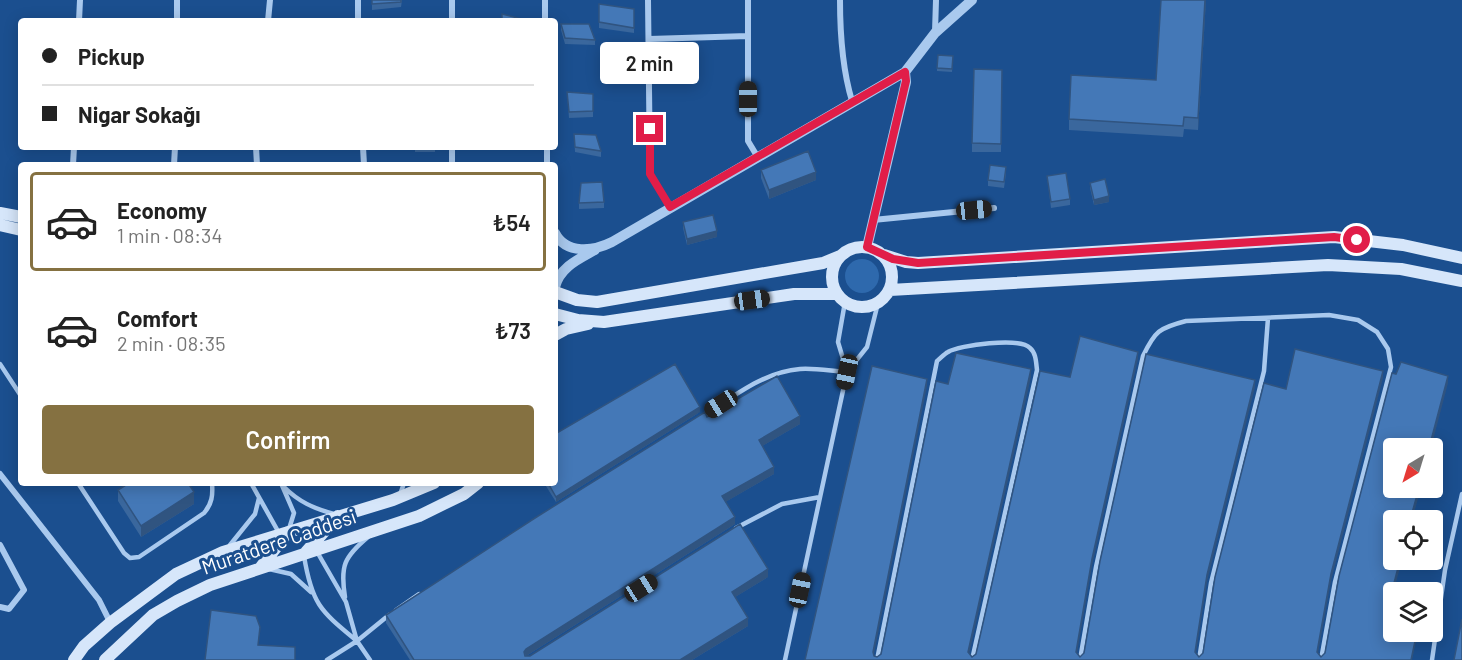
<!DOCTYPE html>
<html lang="en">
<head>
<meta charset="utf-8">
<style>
	:root { --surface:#fff; --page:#f6f6f6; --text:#222; --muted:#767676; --line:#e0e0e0; --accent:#857141 }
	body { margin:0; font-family:Barlow,sans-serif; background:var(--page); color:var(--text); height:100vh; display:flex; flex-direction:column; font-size:22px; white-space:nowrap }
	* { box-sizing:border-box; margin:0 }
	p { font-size:20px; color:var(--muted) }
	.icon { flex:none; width:33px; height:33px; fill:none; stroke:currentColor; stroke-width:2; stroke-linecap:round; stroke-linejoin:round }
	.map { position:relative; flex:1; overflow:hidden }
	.details { position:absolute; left:18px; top:162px; width:540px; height:324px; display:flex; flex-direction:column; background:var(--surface); border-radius:6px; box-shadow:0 3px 15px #0003 }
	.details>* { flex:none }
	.top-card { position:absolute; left:18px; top:18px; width:540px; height:132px; border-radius:6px; box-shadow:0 3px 15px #0003; display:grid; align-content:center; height:132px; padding:0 24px; background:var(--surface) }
	.needle { width:39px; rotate:218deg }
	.controls { position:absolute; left:1383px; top:438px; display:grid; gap:12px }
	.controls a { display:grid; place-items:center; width:60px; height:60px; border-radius:6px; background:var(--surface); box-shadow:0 3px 15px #0003; font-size:30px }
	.end { position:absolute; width:27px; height:27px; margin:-14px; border:8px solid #e11d48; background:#fff; box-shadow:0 0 0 3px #fff }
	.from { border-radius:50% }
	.bubble { position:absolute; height:42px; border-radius:6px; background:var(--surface); box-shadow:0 3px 15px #0003; font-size:20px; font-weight:600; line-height:42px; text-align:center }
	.car { position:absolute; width:18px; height:36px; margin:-18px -9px; border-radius:8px; box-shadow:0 0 4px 2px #0007; background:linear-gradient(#222 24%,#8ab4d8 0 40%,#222 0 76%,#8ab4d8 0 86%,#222 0) }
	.top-card b { display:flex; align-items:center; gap:21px; height:57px; font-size:22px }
	.top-card b+b { border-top:2px solid var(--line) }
	.top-card i { width:15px; height:15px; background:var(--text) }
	ul { padding:10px 0 0; list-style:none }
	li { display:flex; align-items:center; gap:18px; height:99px; margin:0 12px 9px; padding:0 12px; border:3px solid transparent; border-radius:6px }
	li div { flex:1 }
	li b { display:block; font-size:22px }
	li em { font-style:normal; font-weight:600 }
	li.on { border-color:var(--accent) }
	li>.icon { width:54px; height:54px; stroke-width:1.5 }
	.primary-button { display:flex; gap:12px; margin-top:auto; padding:12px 24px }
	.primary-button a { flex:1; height:69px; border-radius:6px; background:var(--accent); color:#fff; font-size:24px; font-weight:600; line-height:69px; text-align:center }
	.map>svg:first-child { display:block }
	.green { fill:#2e69ad }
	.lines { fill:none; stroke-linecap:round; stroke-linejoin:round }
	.service { stroke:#a9c9ee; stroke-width:4.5 }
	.minor { stroke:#a9c9ee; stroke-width:6 }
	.tertiary { stroke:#a9c9ee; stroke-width:10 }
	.secondary { stroke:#d6e6fa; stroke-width:12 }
	.wall { fill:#3a679d }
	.shaded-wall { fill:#305480 }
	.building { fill:#4478b7; stroke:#305480; stroke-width:1.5 }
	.route { stroke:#e11d48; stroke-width:8 }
	.labels { text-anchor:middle; stroke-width:6; stroke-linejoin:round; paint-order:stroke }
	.street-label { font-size:20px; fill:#fff; stroke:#1b4f8f }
</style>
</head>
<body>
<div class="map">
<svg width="1462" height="660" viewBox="0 0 1462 660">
	<rect width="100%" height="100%" fill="#1b4f8f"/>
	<path class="green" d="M845 276a17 17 0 1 1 34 0a17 17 0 1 1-34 0Z"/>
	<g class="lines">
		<path class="service" d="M845,302L838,342L847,372
			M0,364L21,396
			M703,416C733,397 763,372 800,369C816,368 831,371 847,372
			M78,483L124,553L130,558L139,557L204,513C212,504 213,495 212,483
			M251,483L279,533
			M281,483L294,513L289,529
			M284,487C299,502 313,508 334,514
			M400,495L404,483
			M736,528L782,504L820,497
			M230,545L255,514L259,498
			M304,556C312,605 321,611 357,641L346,602L316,550
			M269,569L291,574L311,592
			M345,597C340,566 344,557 368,537
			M396,610L419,594
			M357,641L370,660
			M327,660L357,641L389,615
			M785,660L847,372L867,347L878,303
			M877,660L937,361C940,359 944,354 948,352C959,345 1020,337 1030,348C1036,353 1036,362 1037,370L972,660
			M1080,660L1096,567L1143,356C1155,331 1159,328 1186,321L1329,315L1358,320L1377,332L1388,349L1391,367L1335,582L1321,660
			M1199,660L1211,583L1264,371L1268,318
			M1432,660L1445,570L1462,494"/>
		<path class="minor" d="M358,0V21
			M452,0V21
			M648,0L650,174L670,207
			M748,0V141L757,156
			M840,0C840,34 842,68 852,101
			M79,21L80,0
			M177,21V0
			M268,21L270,0
			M545,21V0
			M935,32L936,0
			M649,39L748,36
			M256,147L257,165
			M363,147L364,165
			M452,147V165
			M547,147V165
			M73,165L74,147
			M174,165L175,147
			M873,220L994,208
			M0,474L99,600L110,622
			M0,545L24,590L9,609L0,607"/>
		<path class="tertiary" d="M555,233C566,255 594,251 612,242L905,72L935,33L972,0
			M867,247L906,82L905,72
			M555,287C560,267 579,259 595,250"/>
		<path class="secondary" d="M0,213L21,217
			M0,225L21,230
			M832 277a30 30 0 1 1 60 0a30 30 0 1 1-60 0Z
			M884,255L906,262L918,263L1334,237L1403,245L1462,258
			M890,290L1328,265L1401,269L1462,281
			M555,292L577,300L597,302L823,263L840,256
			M555,314L578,320L604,322L794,294H837
			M555,335L566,329L588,324
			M306,552L338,516
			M261,567L288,532
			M74,660L84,646L110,623L176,574L223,552L393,500L434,483
			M105,660L153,615L177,601L210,585L419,516L464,494L478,483"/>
	</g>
	<path class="wall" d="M372,0H402L401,7L372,10Z
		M1161,0H1206L1198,130L1184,129L1183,137L1069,130V119L1156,80Z
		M599,4L634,9V33L599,28Z
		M561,24L595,40V45L565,44L561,30Z
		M608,44L638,53L632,70L607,68Z
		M953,56L952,72L937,71V68Z
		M1002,70L1001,152H972V143Z
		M567,92L593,94V117L569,118Z
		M574,134L601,151V157L575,152Z
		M415,147H435V152H415Z
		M761,170L816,180L769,199L761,178Z
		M1006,173L1004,188L988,186V180Z
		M1047,176L1070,199V205L1051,208Z
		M1090,183L1109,202L1094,205L1090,188Z
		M604,202V208L579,209V203Z
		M683,222L717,237L687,245L683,228Z
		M700,412L556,502L544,483H555Z
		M707,417L800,424L762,446L774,474L725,502L735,524L526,656H530L768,577L735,597L748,626L692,660H410L386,623V615Z
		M118,490L194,504L141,537L118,501Z"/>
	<path class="shaded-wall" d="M1205,0H1206L1198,130V118Z
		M638,47V53L632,70V64Z
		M816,172V180L769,199V190Z
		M1109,196V202L1094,205V200Z
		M717,231V237L687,245V239Z
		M1138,352V359L1092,566L1076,659V652L1092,559Z
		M1031,369V377L968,659V652Z
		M1383,371V378L1331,581L1317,659V652L1331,574Z
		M1448,376V383L1431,448H1429Z
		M927,379V386L873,659V652Z
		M1255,380V387L1207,582L1195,659V652L1207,575Z
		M700,407V412L556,502V497Z
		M800,416V424L759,448V440Z
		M774,467V474L722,504V496Z
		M1419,488H1421L1412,520H1410Z
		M194,492V504L141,537V526Z
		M735,517V524L526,656L524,652L526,649Z
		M1400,560H1402L1394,590V583Z
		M768,569V577L732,599V592Z
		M748,618V626L692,660H680Z
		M1417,632H1418L1412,660H1411Z"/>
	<path class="building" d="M372,0H401V2L372,4Z
		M1161,0H1205L1198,118L1184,117L1183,126L1069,119L1071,75L1156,80Z
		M599,4L634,9V28L599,22Z
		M502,14L529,21H502Z
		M482,19L483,21H464L463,20Z
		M561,24H589L595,40L565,38Z
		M608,44L638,47L632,64L607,62Z
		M938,55L953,56L952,69L937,68Z
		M974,69L1002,70L1001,144L972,143Z
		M567,92L593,94V111L569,112Z
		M574,134L596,135L601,151L575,147Z
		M808,151L816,172L769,190L761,170Z
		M990,165L1006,167L1004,182L988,180Z
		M1066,173L1070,199L1051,202L1047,176Z
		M1105,179L1109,196L1094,200L1090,183Z
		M602,182L604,202L579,203L581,183Z
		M713,215L717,231L687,239L683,222Z
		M1080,336L1138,352L1092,559L1076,652L1080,657L1084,653L1100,561L1146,354L1255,380L1207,575L1195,652L1199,657L1203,653L1215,577L1264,383L1286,389L1295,349L1383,371L1331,574L1317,652L1321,657L1325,653L1339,576L1392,373L1396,374L1401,362L1448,376L1429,448H1394V488H1419L1410,520H1394V560H1400L1394,583L1425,589V592H1394V632H1417L1411,660H805L872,366L927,379L873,652L874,656L877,657L881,654L936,381L948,384L956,353L1031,369L968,652L972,657L976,654L1040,371L1070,377Z
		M675,364L700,407L556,497L548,483H555V434Z
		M777,376L800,416L759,440L774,467L722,496L735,517L526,649L524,652L525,656H530L740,524L768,569L732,592L748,618L680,660H414L386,615L535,518L705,412L707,417Z
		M129,483H188L194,492L141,526L118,490Z
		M211,610L256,616L260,627L258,645L295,647V660H205Z
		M1462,619V660H1454Z"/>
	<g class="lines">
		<path class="route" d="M650,129V174L670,207L905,72L906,81L867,247L893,259L918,263L1334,237L1357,240"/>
	</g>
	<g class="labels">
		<g class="street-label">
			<text transform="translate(279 542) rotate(-19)" y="7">Muratdere Caddesi</text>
		</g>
	</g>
</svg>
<div class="controls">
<a><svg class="needle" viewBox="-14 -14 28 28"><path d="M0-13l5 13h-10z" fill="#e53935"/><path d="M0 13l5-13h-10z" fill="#767676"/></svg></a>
<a><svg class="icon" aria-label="locate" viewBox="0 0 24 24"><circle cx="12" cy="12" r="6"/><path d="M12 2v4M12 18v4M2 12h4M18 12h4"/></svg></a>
<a><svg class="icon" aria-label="layers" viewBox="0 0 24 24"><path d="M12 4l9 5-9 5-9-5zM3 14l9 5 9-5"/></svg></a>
</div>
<i class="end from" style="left:1357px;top:240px"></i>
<i class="end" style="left:650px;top:129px"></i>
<div class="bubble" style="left:600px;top:42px;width:99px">2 min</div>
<i class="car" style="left:748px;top:99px;rotate:0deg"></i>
<i class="car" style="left:974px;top:210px;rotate:84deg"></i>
<i class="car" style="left:752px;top:300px;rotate:82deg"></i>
<i class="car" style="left:847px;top:372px;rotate:192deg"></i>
<i class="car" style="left:721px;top:404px;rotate:238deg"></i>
<i class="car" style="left:641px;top:588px;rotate:58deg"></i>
<i class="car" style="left:800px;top:590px;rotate:12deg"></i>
<div class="top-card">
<b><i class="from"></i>Pickup</b>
<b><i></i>Nigar Sokağı</b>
</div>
<section class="details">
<ul>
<li class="on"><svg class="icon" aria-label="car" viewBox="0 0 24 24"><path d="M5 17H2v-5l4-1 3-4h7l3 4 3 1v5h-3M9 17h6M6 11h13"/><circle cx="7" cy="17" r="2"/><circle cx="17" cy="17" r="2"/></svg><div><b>Economy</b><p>1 min · 08:34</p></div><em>₺54</em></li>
<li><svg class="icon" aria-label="car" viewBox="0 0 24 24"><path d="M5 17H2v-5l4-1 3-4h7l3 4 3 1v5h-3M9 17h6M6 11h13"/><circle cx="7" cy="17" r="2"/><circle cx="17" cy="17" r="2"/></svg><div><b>Comfort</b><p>2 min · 08:35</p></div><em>₺73</em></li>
</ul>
<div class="primary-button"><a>Confirm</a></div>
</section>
</div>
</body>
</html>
